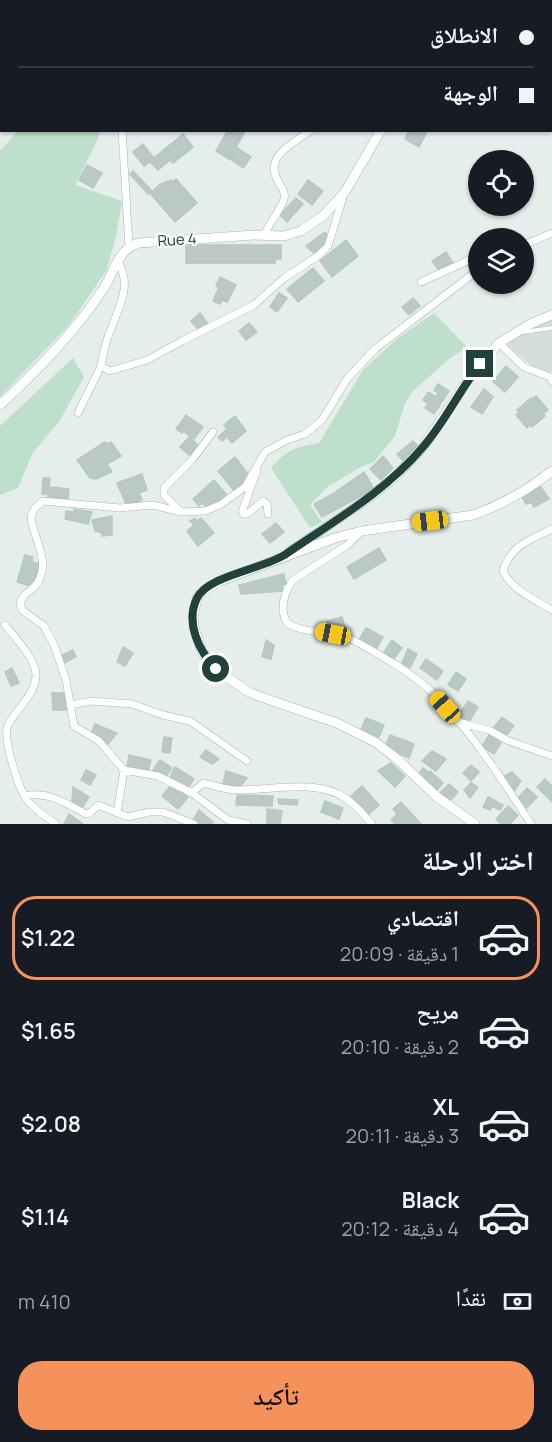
<!DOCTYPE html>
<html lang="ar">
<head>
<meta charset="utf-8">
<style>
	:root { --surface:#171b24; --page:#242831; --text:#f1f3f6; --muted:#9ea1a6; --line:#363941; --accent:#f5925c }
	body { margin:0; font-family:Manrope,"Noto Naskh Arabic",sans-serif; background:var(--page); color:var(--text); direction:rtl; height:100vh; display:flex; flex-direction:column; font-size:22px; white-space:nowrap }
	* { box-sizing:border-box; margin:0 }
	p { font-size:20px; color:var(--muted) }
	.icon { flex:none; width:33px; height:33px; fill:none; stroke:currentColor; stroke-width:2; stroke-linecap:round; stroke-linejoin:round }
	.map { position:relative; height:824px; overflow:hidden; direction:ltr }
	.details { display:flex; flex-direction:column; background:var(--surface); flex:1 }
	.details>* { flex:none }
	.top-card { position:absolute; left:0px; top:0px; width:552px; height:132px; box-shadow:0 2px 4px #0004; direction:rtl; display:grid; align-content:center; height:132px; padding:0 18px; background:var(--surface) }
	.fabs { position:absolute; left:468px; top:150px; display:grid; gap:12px }
	.fabs a { display:grid; place-items:center; width:66px; height:66px; border-radius:50%; background:var(--surface); box-shadow:0 2px 4px #0004; font-size:30px }
	.end { position:absolute; width:27px; height:27px; margin:-14px; border:8px solid #23413c; background:#fff; box-shadow:0 0 0 3px #fff }
	.from { border-radius:50% }
	.car { position:absolute; width:18px; height:36px; margin:-18px -9px; border-radius:8px; box-shadow:0 0 4px 2px #0007; background:linear-gradient(#f5c518 24%,#345 0 40%,#f5c518 0 76%,#345 0 86%,#f5c518 0) }
	.top-card b { display:flex; align-items:center; gap:21px; height:57px; font-size:22px }
	.top-card b+b { border-top:2px solid var(--line) }
	.top-card i { width:15px; height:15px; background:var(--text) }
	ul { padding:0; list-style:none }
	li { display:flex; align-items:center; gap:18px; height:84px; margin:0 12px 9px; padding:0 6px; border:3px solid transparent; border-radius:24px }
	li div { flex:1 }
	li b { display:block; font-size:22px }
	li em { font-style:normal; font-weight:600 }
	li.active { border-color:var(--accent) }
	li>.icon { width:54px; height:54px; stroke-width:1.5 }
	h2 { padding:0 18px; font-size:27px; line-height:72px }
	.pay { display:flex; align-items:center; gap:15px; height:66px; padding:0 18px; font-size:22px }
	.pay p { margin-inline-start:auto }
	.cta { display:flex; gap:12px; margin-top:auto; padding:12px 18px }
	.cta a { flex:1; height:69px; border-radius:24px; background:var(--accent); color:#111; font-size:24px; font-weight:600; line-height:69px; text-align:center }
	.map>svg:first-child { display:block }
	.built { fill:#d3deda }
	.green { fill:#bee0ca }
	.building { fill:#bac9c5; stroke:#b7c8c3; stroke-width:1.5 }
	.lines { fill:none; stroke-linecap:round; stroke-linejoin:round }
	.service-casing { stroke:#a7b7b3; stroke-width:5 }
	.minor-casing { stroke:#a7b7b3; stroke-width:8 }
	.tertiary-casing { stroke:#a7b7b3; stroke-width:10 }
	.service { stroke:#fff; stroke-width:4 }
	.minor { stroke:#fff; stroke-width:7 }
	.tertiary { stroke:#fff; stroke-width:9 }
	.route { stroke:#23413c; stroke-width:8 }
	.labels { text-anchor:middle; stroke-width:4.5; stroke-linejoin:round; paint-order:stroke }
	.street-label { font-size:15px; fill:#23413c; stroke:#f6faf9 }
</style>
</head>
<body>
<div class="map">
<svg width="552" height="824" viewBox="0 0 552 824">
	<rect width="100%" height="100%" fill="#e5eeeb"/>
	<path class="built" d="M552,321V372L550,373L534,368L507,344L528,329Z"/>
	<path class="green" d="M18,131H100L98,139L75,185L122,201L116,237L106,271L69,325L0,397V151Z
		M434,313L467,347L449,359L413,391L405,403L395,436L374,462L361,467L326,488L310,505L322,522L310,528L271,468C286,450 297,446 319,443L363,370L398,338Z
		M73,358L84,377L60,420L32,454L18,488L0,495V426Z"/>
	<path class="building" d="M228,130H246L229,159L216,151Z
		M409,130H428L419,147L405,139Z
		M183,134L193,147L173,163L170,160L158,170L150,162L144,166L133,152L143,144L154,158Z
		M237,148L251,157L243,168L230,159Z
		M87,165L102,173L93,188L79,180Z
		M133,171L152,191L148,194L130,174Z
		M176,179L197,203L175,222L150,193L161,184L171,180L172,182Z
		M308,180L323,191L312,205L298,194Z
		M296,198L303,204L287,222L280,215Z
		M325,232L329,237L316,255L306,246Z
		M346,240L358,256L332,277L320,261Z
		M186,245H281V259H275V263H186Z
		M446,252L453,263L440,272L432,261Z
		M313,268L324,281L298,302L287,289Z
		M220,277L236,285L227,302L222,300L220,304L213,301L219,287L216,286Z
		M279,293L287,298L277,312L270,307Z
		M413,298L420,306L409,315L402,307Z
		M200,313L209,325L200,332L191,321Z
		M249,323L257,332L246,340L239,331Z
		M506,366L518,377L505,392L493,382Z
		M438,384L449,391L434,414L425,408L428,404L423,400L428,392L436,397L438,393L434,390Z
		M484,389L493,397L482,414L471,407Z
		M536,396L548,410L543,414L545,416L532,427L530,425L527,428L516,415L519,412L517,410L531,398L532,399Z
		M186,415L203,427L194,439L183,431L182,433L176,429Z
		M235,416L246,431L232,443L227,437L222,441L218,437L227,429L224,425Z
		M189,437L199,446L189,455L180,447Z
		M413,441L418,446L405,463L397,454Z
		M105,442L107,444L111,442L121,456L107,464L112,472L96,479L90,478L77,460Z
		M383,456L393,468L381,480L370,469Z
		M235,457L248,474L243,481L245,484L235,492L218,471Z
		M364,472L374,489L322,517L314,504L331,495Z
		M142,474L147,490L139,493L142,500L127,506L117,483Z
		M43,478H50L49,487L69,489L68,499L48,497V494H42Z
		M214,480L226,494L215,505L213,503L207,508L202,503L199,506L193,499Z
		M540,486L549,499L534,507L531,502L526,504L521,495Z
		M74,509L92,512L88,524L65,519L66,511L73,512Z
		M112,516V535L102,536V533L95,531L92,520Z
		M195,518L197,521L201,518L214,533L198,546L187,531L194,525L190,521Z
		M276,523L284,532L270,543L262,534Z
		M379,548L386,560L354,579L347,567Z
		M25,555L33,557L32,562L41,564L34,587L17,582Z
		M284,574L286,584L282,585L283,591L241,594L239,585Z
		M342,617L345,626L333,629L327,621Z
		M366,628L383,637L376,650L359,640Z
		M266,640L274,645L271,659L262,657Z
		M392,640L402,648L394,659L384,652Z
		M123,647L133,653L125,666L117,662Z
		M408,649L417,654L410,668L402,663Z
		M73,650L76,657L64,663L60,656Z
		M426,659L443,671L437,680L420,668Z
		M12,668L19,683L11,686L5,672Z
		M456,672L466,679L458,691L448,685Z
		M52,693H68V710H53Z
		M468,701L478,707L469,722L458,716Z
		M502,717L514,726L505,737L494,727Z
		M366,718L384,725L379,737L361,730Z
		M95,724L117,733L108,744L90,736Z
		M390,735L414,744L409,758L385,747Z
		M489,735L501,743L494,754L482,746Z
		M164,737L172,738L170,753L162,752Z
		M206,750L219,759L212,764L200,757Z
		M432,751L446,759L436,771L422,761Z
		M129,755L151,760L148,772L127,767Z
		M160,760L172,768L165,778L153,770Z
		M391,763L405,776L395,787L378,771Z
		M471,765L479,772L471,781L463,773Z
		M175,767L194,779L188,788L170,777Z
		M423,768L428,772L430,771L443,783L435,792L417,776Z
		M86,770L96,775L90,785L81,780Z
		M226,771L247,778L240,787L223,784Z
		M512,772L521,781L514,791L502,777Z
		M545,779L552,786V802L537,787Z
		M471,783L478,787L470,798L464,790Z
		M172,784L188,797L178,809L162,796Z
		M449,784L458,792L449,802L440,793Z
		M362,786L379,805L368,815L351,796Z
		M73,787L89,797L82,808L72,801Z
		M527,788L537,797L527,808L518,798Z
		M237,795L273,796L272,806L236,805Z
		M488,797L503,805L500,810L492,806L490,810L483,807Z
		M278,799L298,800L297,805L279,804Z
		M325,801L343,808L339,819L321,812Z
		M401,802L421,824H395L391,820L397,814L393,809Z
		M508,806L518,815L510,824H501L496,819Z
		M267,809L282,811L280,824H267Z
		M199,810L213,822L211,824H196L192,822Z
		M69,814L83,824H64Z"/>
	<g class="lines">
		<defs>
			<path id="service" d="M523,332L552,328"/>
			<path id="minor" d="M7,0V2
				M116,0V2
				M0,51L2,46
				M122,130L129,246
				M264,235C268,225 283,206 284,199C286,192 281,187 278,181C263,156 294,143 311,130
				M524,245L552,233
				M118,261C132,286 120,304 111,329C106,341 103,353 101,366L110,371L147,360L182,341L254,305L283,279L319,255L328,246L344,194
				M421,282L478,256
				M499,343L524,367L550,377L552,381
				M78,413L101,366
				M257,470L242,512L243,514H247L263,501L267,504L268,514
				M179,510L164,495V488L192,460L213,432
				M552,529C530,540 511,545 503,571C512,590 534,599 552,610
				M362,531L346,546L293,580C284,593 279,608 287,623C304,634 334,630 353,640C376,652 413,674 432,692C469,728 503,781 531,824
				M5,625C15,637 37,661 36,676C34,697 16,709 8,725C2,738 19,789 27,800C35,810 46,817 56,824
				M70,705L92,701L132,704L163,715L190,721L247,761
				M458,722L489,730L509,741L552,756
				M192,793L228,820L247,824
				M25,796C48,791 66,803 86,814L90,813L98,805L128,817L149,812H163L194,824
				M117,813L124,770
				M372,824C364,815 356,805 345,798C316,778 268,791 235,790C224,789 214,786 203,783L192,793L158,776L124,770L99,741L74,726L66,680L54,645L44,626L23,611L20,604C23,590 35,592 40,578C49,557 32,536 31,516L35,508L43,501L120,508L153,505L181,512L205,511L220,505L245,487L265,452L287,440L305,434L322,420L347,379L375,349L478,270"/>
			<path id="tertiary" d="M462,2L464,0
				M0,405C39,369 75,332 104,288C115,270 118,249 139,243L254,235L284,236L301,231L324,215L345,192L381,130
				M289,552L366,500L395,477L423,447L470,377L499,343L530,324L552,315
				M475,824L437,797L396,758L375,742L337,723L258,696L247,691L216,669L202,652L194,628L193,617L197,598L201,592L220,581L335,538L362,531L473,515C501,505 529,489 552,471"/>
		</defs>
		<use href="#service" class="service-casing"/>
		<use href="#minor" class="minor-casing"/>
		<use href="#tertiary" class="tertiary-casing"/>
		<use href="#service" class="service"/>
		<use href="#minor" class="minor"/>
		<use href="#tertiary" class="tertiary"/>
	</g>
	<g class="lines">
		<path class="route" d="M216,669C199,651 185,623 197,598C209,575 264,569 286,554C334,521 385,492 423,447C445,422 459,391 480,364"/>
	</g>
	<g class="labels">
		<g class="street-label">
			<text transform="translate(177 240) rotate(-4)" y="5">Rue 4</text>
		</g>
	</g>
</svg>
<div class="fabs">
<a><svg class="icon" aria-label="locate" viewBox="0 0 24 24"><circle cx="12" cy="12" r="6"/><path d="M12 2v4M12 18v4M2 12h4M18 12h4"/></svg></a>
<a><svg class="icon" aria-label="layers" viewBox="0 0 24 24"><path d="M12 4l9 5-9 5-9-5zM3 14l9 5 9-5"/></svg></a>
</div>
<i class="end from" style="left:216px;top:669px"></i>
<i class="end" style="left:480px;top:364px"></i>
<i class="car" style="left:430px;top:521px;rotate:263deg"></i>
<i class="car" style="left:333px;top:634px;rotate:281deg"></i>
<i class="car" style="left:445px;top:707px;rotate:318deg"></i>
<div class="top-card">
<b><i class="from"></i>الانطلاق</b>
<b><i></i>الوجهة</b>
</div>
</div>
<section class="details">
<h2>اختر الرحلة</h2>
<ul>
<li class="active"><svg class="icon" aria-label="car" viewBox="0 0 24 24"><path d="M5 17H2v-5l4-1 3-4h7l3 4 3 1v5h-3M9 17h6M6 11h13"/><circle cx="7" cy="17" r="2"/><circle cx="17" cy="17" r="2"/></svg><div><b>اقتصادي</b><p>1 دقيقة · 20:09</p></div><em>$1.22</em></li>
<li><svg class="icon" aria-label="car" viewBox="0 0 24 24"><path d="M5 17H2v-5l4-1 3-4h7l3 4 3 1v5h-3M9 17h6M6 11h13"/><circle cx="7" cy="17" r="2"/><circle cx="17" cy="17" r="2"/></svg><div><b>مريح</b><p>2 دقيقة · 20:10</p></div><em>$1.65</em></li>
<li><svg class="icon" aria-label="car" viewBox="0 0 24 24"><path d="M5 17H2v-5l4-1 3-4h7l3 4 3 1v5h-3M9 17h6M6 11h13"/><circle cx="7" cy="17" r="2"/><circle cx="17" cy="17" r="2"/></svg><div><b>XL</b><p>3 دقيقة · 20:11</p></div><em>$2.08</em></li>
<li><svg class="icon" aria-label="car" viewBox="0 0 24 24"><path d="M5 17H2v-5l4-1 3-4h7l3 4 3 1v5h-3M9 17h6M6 11h13"/><circle cx="7" cy="17" r="2"/><circle cx="17" cy="17" r="2"/></svg><div><b>Black</b><p>4 دقيقة · 20:12</p></div><em>$1.14</em></li>
</ul>
<div class="pay"><svg class="icon" aria-label="cash" viewBox="0 0 24 24"><path d="M3 7h18v10H3z"/><circle cx="12" cy="12" r="2"/></svg>نقدًا<p>410 m</p></div>
<div class="cta"><a>تأكيد</a></div>
</section>
</body>
</html>
